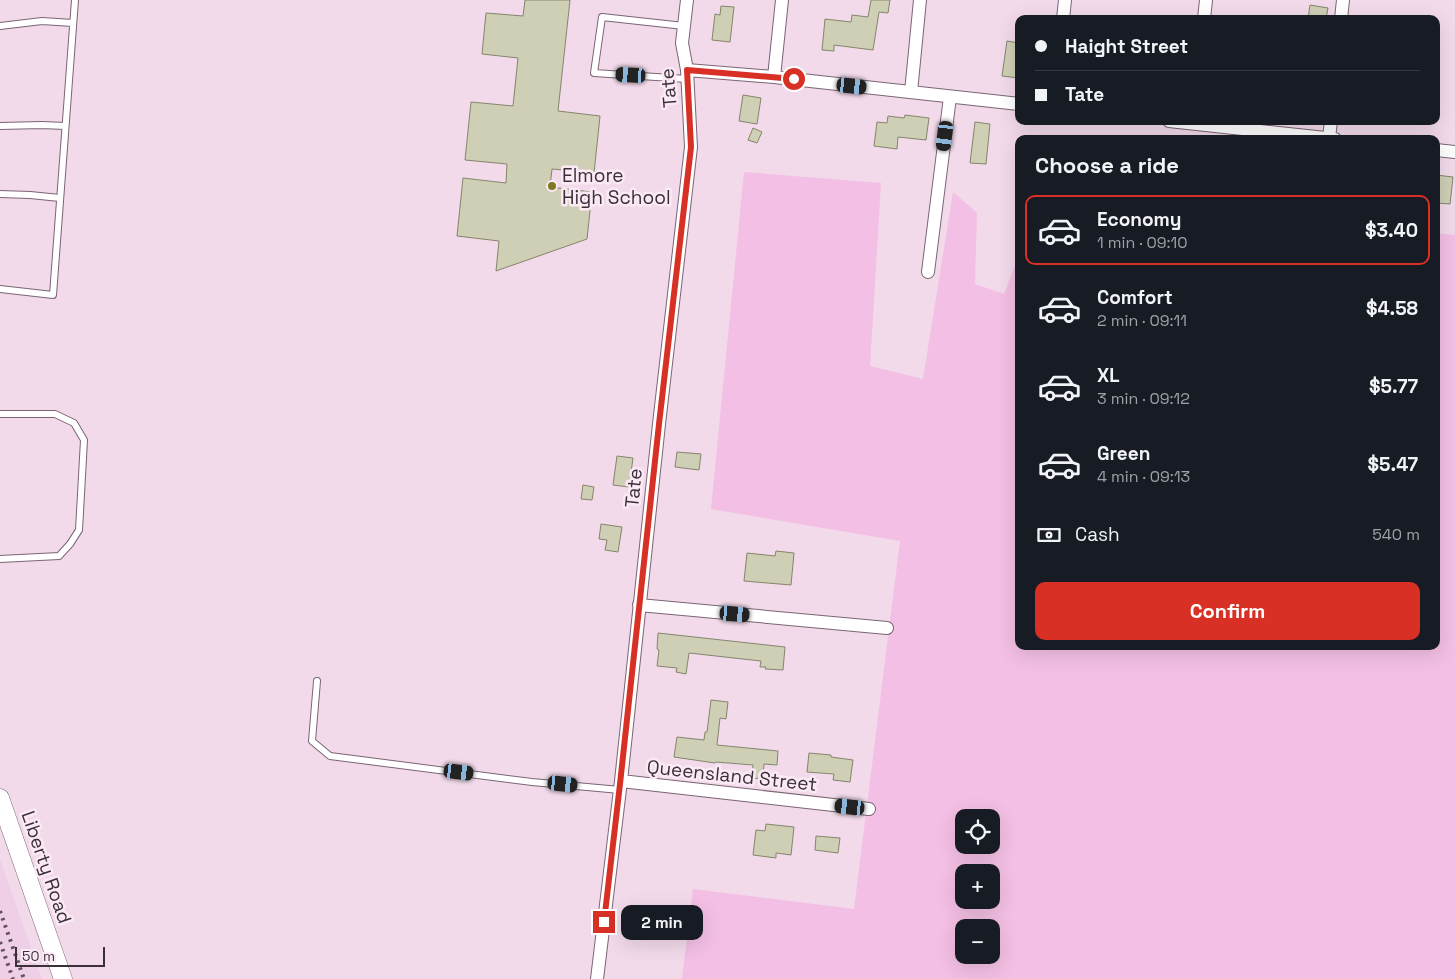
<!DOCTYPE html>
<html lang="en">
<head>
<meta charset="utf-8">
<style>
	:root { --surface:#171b24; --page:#242831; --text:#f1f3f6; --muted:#9ea1a6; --line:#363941; --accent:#d93025 }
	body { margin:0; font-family:"Space Grotesk",sans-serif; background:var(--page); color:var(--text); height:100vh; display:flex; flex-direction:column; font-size:19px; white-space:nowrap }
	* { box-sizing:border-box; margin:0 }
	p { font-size:16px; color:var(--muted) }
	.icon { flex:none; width:28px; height:28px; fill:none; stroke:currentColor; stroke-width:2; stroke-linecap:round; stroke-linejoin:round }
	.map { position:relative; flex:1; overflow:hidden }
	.side { position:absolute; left:1015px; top:135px; width:425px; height:515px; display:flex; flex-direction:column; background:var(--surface); border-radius:10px; box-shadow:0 5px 20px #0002 }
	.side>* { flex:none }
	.guide { position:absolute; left:1015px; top:15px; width:425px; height:110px; border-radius:10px; box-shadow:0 5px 20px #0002; display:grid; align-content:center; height:110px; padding:0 20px; background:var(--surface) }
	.tools { position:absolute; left:955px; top:809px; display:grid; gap:10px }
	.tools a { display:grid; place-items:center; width:45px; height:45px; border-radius:10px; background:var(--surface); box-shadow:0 5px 20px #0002; font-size:25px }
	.scale { position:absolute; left:15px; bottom:12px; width:90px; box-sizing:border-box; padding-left:5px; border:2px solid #3a3138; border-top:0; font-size:14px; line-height:18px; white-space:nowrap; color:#3a3138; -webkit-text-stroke:4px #fce9f6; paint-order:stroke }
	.end { position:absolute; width:22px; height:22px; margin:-11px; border:6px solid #d93025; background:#fff; box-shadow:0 0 0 2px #fff }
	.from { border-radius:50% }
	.bubble { position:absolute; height:35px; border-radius:10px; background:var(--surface); box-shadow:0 5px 20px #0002; font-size:16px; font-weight:700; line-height:35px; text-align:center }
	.car { position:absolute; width:15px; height:30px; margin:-15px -8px; border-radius:6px; box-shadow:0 0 4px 1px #0007; background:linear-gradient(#222 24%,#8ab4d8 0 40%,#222 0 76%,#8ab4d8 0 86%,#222 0) }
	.guide b { display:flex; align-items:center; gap:18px; height:48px; font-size:19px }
	.guide b+b { border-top:1px solid var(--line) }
	.guide i { width:12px; height:12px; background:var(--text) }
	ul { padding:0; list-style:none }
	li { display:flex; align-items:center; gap:15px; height:70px; margin:0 10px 8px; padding:0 10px; border:2px solid transparent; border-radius:10px }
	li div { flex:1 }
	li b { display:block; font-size:19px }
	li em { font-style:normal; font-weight:700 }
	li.selected { border-color:var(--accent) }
	li>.icon { width:45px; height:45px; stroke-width:1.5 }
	h2 { padding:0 20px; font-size:22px; line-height:60px }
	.pay { display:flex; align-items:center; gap:12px; height:55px; padding:0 20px; font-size:19px }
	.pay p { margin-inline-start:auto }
	.primary-button { display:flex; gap:10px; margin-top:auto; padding:10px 20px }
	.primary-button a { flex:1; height:58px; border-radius:10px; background:var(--accent); color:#fff; font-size:20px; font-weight:700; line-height:58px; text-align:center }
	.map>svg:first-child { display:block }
	.built { fill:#eecfe5 }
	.green { fill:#f3bfe4; fill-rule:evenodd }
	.building { fill:#cfcfb6; stroke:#84856d }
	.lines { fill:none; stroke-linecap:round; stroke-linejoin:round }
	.service-casing { stroke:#7a6574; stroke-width:8 }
	.minor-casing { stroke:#7a6574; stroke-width:14 }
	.secondary-casing { stroke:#7a6574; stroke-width:19 }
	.service { stroke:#fff; stroke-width:6 }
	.minor { stroke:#fff; stroke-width:12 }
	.secondary { stroke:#fff; stroke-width:18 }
	.rail { stroke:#5f535c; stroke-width:4; stroke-dasharray:2.5 5; stroke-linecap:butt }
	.route { stroke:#d93025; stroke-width:6 }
	.poi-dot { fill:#7d7b22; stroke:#fce9f6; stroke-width:2 }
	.labels { text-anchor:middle; stroke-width:5; stroke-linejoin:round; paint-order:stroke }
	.street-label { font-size:19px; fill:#3a3138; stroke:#fce9f6 }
	.poi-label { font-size:19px; fill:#3a3138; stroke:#fce9f6; text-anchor:start }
</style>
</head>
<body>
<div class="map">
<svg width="1455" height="979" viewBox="0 0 1455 979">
	<rect width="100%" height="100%" fill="#f2daea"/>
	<path class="built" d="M0,859L42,979H0Z"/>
	<path class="green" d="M744,172L881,183L870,366L923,379L953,192L977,213L975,284L1004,294L1019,255V646H1436V233L1455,235V979H682L693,889L854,909L900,541L711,509ZM964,818H991V845H964ZM964,872H991V900H964ZM964,928H991V955H964Z"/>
	<path class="building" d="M525,0H570L558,111L600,116L594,173L552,169L550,187L592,192L587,239L496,271L499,241L457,236L463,178L506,183L507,164L465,160L471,102L513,106L518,58L482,54L486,13L523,16Z
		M871,0H890L888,13L879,12L873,50L834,45V51L822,50L825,19L851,22L852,15L868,17Z
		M1310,5L1328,8L1326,19H1308Z
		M721,6L734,7L730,42L712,40L715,14L720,15Z
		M1007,41L1019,43V78L1002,76Z
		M743,95L761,98L757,124L739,121Z
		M905,115L929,118L926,140L898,137L897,149L874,146L877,122L887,123L888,116L904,118Z
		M975,122L990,124L986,164L970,163Z
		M753,128L762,132L757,143L748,140Z
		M1436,175L1453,177L1450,204L1436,203Z
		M677,452L701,454L699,470L675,467Z
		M617,456L633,458L629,487L613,485Z
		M583,485L594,487L592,500L581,499Z
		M601,524L622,527L618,552L605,550L607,540L599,539Z
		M776,551L794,553L791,585L744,581L747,553L775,556Z
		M658,633L785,647L783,670L765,669L766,667H760L761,661L689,653L686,674L676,672L677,668L657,666L659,650L657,649Z
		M711,700L728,702L726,719L720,718L717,745L778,751L777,765L764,764L763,779L752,778L753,765L716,762L715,763L674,757L677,737L704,740L705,732H707Z
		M809,753L831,755V757L853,760L850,782L833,780L834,774L807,772Z
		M766,824L794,827L791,855L776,853V858L753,855L756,830L765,831Z
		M816,836L840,838L838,853L815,850Z"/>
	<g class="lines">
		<defs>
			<path id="service" d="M0,26L42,21L73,23
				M684,26L602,17L594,73L687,79
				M0,126L42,125L65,126
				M0,194L30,195L60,198
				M0,289L53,295L75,0
				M0,414H55L74,423L84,440L79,530L70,544L59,556L0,559
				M317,681L312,741L330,756L532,782L620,790"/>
			<path id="minor" d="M1063,19L1065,0
				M1204,19L1206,0
				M1341,19L1343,0
				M687,70L774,77L1019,104
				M774,77L782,0
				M911,92L920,0
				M1169,121L1335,139
				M1329,138L1331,121
				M1436,150L1455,152
				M928,272L950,97
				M639,605L887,628
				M621,781L869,809
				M597,979L621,781L659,424L691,147L687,70L682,43L687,0"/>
			<path id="secondary" d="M0,798L63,979"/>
		</defs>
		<use href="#service" class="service-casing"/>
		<use href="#minor" class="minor-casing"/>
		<use href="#secondary" class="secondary-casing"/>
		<use href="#service" class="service"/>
		<use href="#minor" class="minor"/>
		<use href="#secondary" class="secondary"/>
		<path class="rail" d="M0,911L24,979
			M0,942L13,979"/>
	</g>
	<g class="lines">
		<path class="route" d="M604,922L620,784L659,424L691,147L687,70L794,79"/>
	</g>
	<circle class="poi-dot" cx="552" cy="186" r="5"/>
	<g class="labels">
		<g class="street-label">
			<text transform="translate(668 88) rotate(-95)" y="7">Tate</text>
			<text transform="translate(633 488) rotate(-84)" y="7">Tate</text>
			<text transform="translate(732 775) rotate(6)" y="7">Queensland Street</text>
			<text transform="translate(47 867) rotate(71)" y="7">Liberty Road</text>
		</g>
		<g class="poi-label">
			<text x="562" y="182">Elmore<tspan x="562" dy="22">High School</tspan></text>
		</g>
	</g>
</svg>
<div class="tools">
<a><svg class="icon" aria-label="locate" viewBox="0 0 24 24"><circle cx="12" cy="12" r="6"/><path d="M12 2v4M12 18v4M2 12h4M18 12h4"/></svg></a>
<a>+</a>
<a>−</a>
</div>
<div class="scale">50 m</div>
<i class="end from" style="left:794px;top:79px"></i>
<i class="end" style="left:604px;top:922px"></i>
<div class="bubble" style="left:621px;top:905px;width:82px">2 min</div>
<i class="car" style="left:631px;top:75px;rotate:273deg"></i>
<i class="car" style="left:852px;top:86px;rotate:96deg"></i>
<i class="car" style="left:945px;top:136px;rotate:187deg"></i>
<i class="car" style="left:735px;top:614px;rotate:95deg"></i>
<i class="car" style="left:459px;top:772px;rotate:97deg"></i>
<i class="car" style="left:563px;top:784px;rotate:96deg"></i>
<i class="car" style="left:850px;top:807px;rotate:276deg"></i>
<div class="guide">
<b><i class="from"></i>Haight Street</b>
<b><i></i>Tate</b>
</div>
<section class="side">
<h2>Choose a ride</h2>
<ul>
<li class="selected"><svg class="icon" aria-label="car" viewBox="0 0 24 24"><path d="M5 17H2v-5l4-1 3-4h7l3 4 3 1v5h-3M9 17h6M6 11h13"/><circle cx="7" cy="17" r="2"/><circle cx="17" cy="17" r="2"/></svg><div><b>Economy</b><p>1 min · 09:10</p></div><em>$3.40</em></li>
<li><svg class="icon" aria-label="car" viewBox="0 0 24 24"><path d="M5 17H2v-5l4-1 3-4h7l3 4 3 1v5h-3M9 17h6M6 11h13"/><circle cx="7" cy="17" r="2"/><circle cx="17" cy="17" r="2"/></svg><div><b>Comfort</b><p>2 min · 09:11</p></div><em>$4.58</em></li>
<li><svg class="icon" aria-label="car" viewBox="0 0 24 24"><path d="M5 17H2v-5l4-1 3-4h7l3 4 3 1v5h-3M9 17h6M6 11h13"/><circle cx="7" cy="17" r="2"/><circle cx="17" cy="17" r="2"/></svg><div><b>XL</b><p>3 min · 09:12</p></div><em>$5.77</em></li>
<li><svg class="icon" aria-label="car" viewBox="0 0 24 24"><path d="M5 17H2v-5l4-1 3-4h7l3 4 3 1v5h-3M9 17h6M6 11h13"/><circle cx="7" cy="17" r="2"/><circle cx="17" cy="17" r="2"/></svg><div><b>Green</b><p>4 min · 09:13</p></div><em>$5.47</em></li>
</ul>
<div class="pay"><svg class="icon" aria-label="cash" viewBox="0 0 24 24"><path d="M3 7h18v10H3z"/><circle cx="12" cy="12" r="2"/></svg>Cash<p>540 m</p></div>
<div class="primary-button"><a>Confirm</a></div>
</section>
</div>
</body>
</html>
